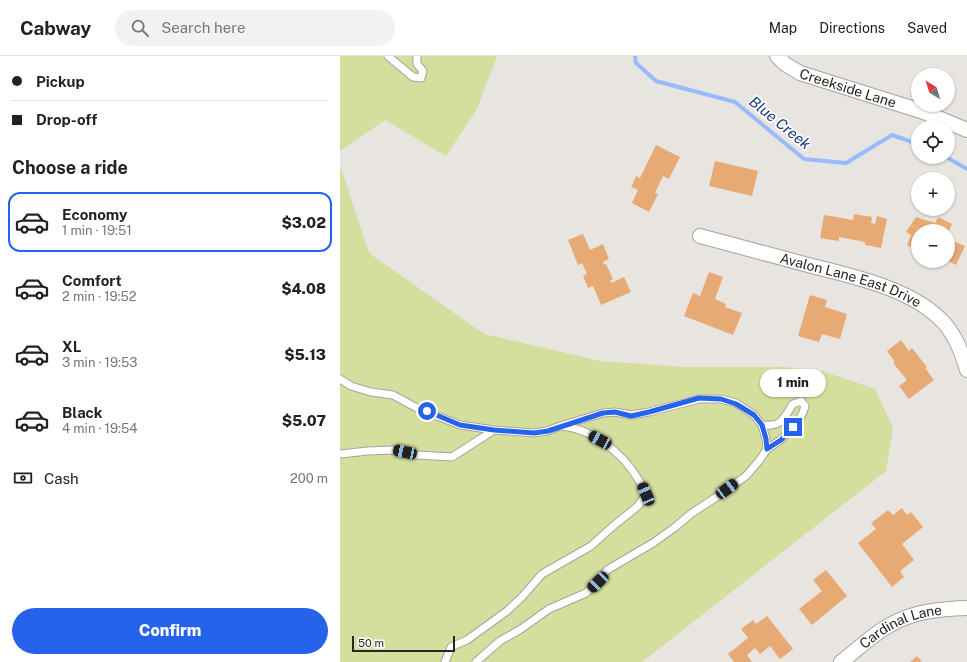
<!DOCTYPE html>
<html lang="en">
<head>
<meta charset="utf-8">
<style>
	:root { --surface:#fff; --page:#f2f2f2; --text:#222; --muted:#767676; --line:#e0e0e0; --accent:#2563eb }
	body { margin:0; font-family:"Public Sans",sans-serif; background:var(--page); color:var(--text); height:100vh; display:flex; flex-direction:column; font-size:15px; white-space:nowrap }
	* { box-sizing:border-box; margin:0 }
	p { font-size:13px; color:var(--muted) }
	.icon { flex:none; width:22px; height:22px; fill:none; stroke:currentColor; stroke-width:2; stroke-linecap:round; stroke-linejoin:round }
	.map { position:relative; flex:1; overflow:hidden }
	.panel { display:flex; flex-direction:column; background:var(--surface); width:340px }
	.panel>* { flex:none }
	.guide { display:grid; align-content:center; height:88px; padding:0 12px; background:var(--surface) }
	.needle { width:26px; rotate:322deg }
	.controls { position:absolute; left:571px; top:12px; display:grid; gap:8px }
	.controls a { display:grid; place-items:center; width:44px; height:44px; border-radius:50%; background:var(--surface); box-shadow:0 1px 3px #0004; font-size:20px }
	.scale { position:absolute; left:12px; bottom:10px; width:103px; box-sizing:border-box; padding-left:4px; border:2px solid #272625; border-top:0; font-size:11px; line-height:14px; white-space:nowrap; color:#272625; -webkit-text-stroke:3px #fff; paint-order:stroke }
	.end { position:absolute; width:18px; height:18px; margin:-9px; border:5px solid #2563eb; background:#fff; box-shadow:0 0 0 2px #fff }
	.from { border-radius:50% }
	.bubble { position:absolute; height:28px; border-radius:14px; background:var(--surface); box-shadow:0 1px 3px #0004; font-size:13px; font-weight:800; line-height:28px; text-align:center }
	.car { position:absolute; width:12px; height:24px; margin:-12px -6px; border-radius:5px; box-shadow:0 0 3px 1px #0007; background:linear-gradient(#222 24%,#8ab4d8 0 40%,#222 0 76%,#8ab4d8 0 86%,#222 0) }
	.guide b { display:flex; align-items:center; gap:14px; height:38px; font-size:15px }
	.guide b+b { border-top:1px solid var(--line) }
	.guide i { width:10px; height:10px; background:var(--text) }
	ul { padding:0; list-style:none }
	li { display:flex; align-items:center; gap:12px; height:60px; margin:0 8px 6px; padding:0 4px; border:2px solid transparent; border-radius:12px }
	li div { flex:1 }
	li b { display:block; font-size:15px }
	li em { font-style:normal; font-weight:800 }
	li.active { border-color:var(--accent) }
	li>.icon { width:36px; height:36px; stroke-width:1.5 }
	h2 { padding:0 12px; font-size:18px; line-height:48px }
	.pay { display:flex; align-items:center; gap:10px; height:44px; padding:0 12px; font-size:15px }
	.pay p { margin-inline-start:auto }
	.cta { display:flex; gap:8px; margin-top:auto; padding:8px 12px }
	.cta a { flex:1; height:46px; border-radius:24px; background:var(--accent); color:#fff; font-size:16px; font-weight:800; line-height:46px; text-align:center }
	header { display:flex; align-items:center; gap:24px; box-sizing:border-box; height:56px; padding:0 20px; background:var(--surface); border-bottom:1px solid var(--line) }
	header strong { font-size:19px }
	nav { display:flex; gap:22px; margin-inline-start:auto; font-size:14px }
	.search { width:280px; height:36px; background:var(--page); display:flex; align-items:center; gap:10px; box-sizing:border-box; padding:0 14px; border-radius:22px; color:var(--muted); font-size:15px }
	main { display:flex; flex:1; min-height:0 }
	.map>svg:first-child { display:block }
	.green { fill:#d4de9d }
	.lines { fill:none; stroke-linecap:round; stroke-linejoin:round }
	.stream { stroke:#99bbfc; stroke-width:4 }
	.building { fill:#e7aa74 }
	.lane-casing { stroke:#a7a3a0; stroke-width:9 }
	.street-casing { stroke:#a7a3a0; stroke-width:16 }
	.lane { stroke:#fff; stroke-width:7 }
	.street { stroke:#fff; stroke-width:14 }
	.route { stroke:#2563eb; stroke-width:5 }
	.labels { text-anchor:middle; stroke-width:3.5; stroke-linejoin:round; paint-order:stroke }
	.street-label { font-size:14px; fill:#272625; stroke:#fff }
	.water-label { font-size:15px; font-style:italic; fill:#173982; stroke:#fff }
</style>
</head>
<body>
<header>
<strong>Cabway</strong>
<div class="search"><svg class="icon" aria-label="search" viewBox="0 0 24 24"><circle cx="10" cy="10" r="6"/><path d="M15 15l6 6"/></svg>Search here</div>
<nav><a>Map</a><a>Directions</a><a>Saved</a></nav>
</header>
<main>
<section class="panel">
<div class="guide">
<b><i class="from"></i>Pickup</b>
<b><i></i>Drop-off</b>
</div>
<h2>Choose a ride</h2>
<ul>
<li class="active"><svg class="icon" aria-label="car" viewBox="0 0 24 24"><path d="M5 17H2v-5l4-1 3-4h7l3 4 3 1v5h-3M9 17h6M6 11h13"/><circle cx="7" cy="17" r="2"/><circle cx="17" cy="17" r="2"/></svg><div><b>Economy</b><p>1 min · 19:51</p></div><em>$3.02</em></li>
<li><svg class="icon" aria-label="car" viewBox="0 0 24 24"><path d="M5 17H2v-5l4-1 3-4h7l3 4 3 1v5h-3M9 17h6M6 11h13"/><circle cx="7" cy="17" r="2"/><circle cx="17" cy="17" r="2"/></svg><div><b>Comfort</b><p>2 min · 19:52</p></div><em>$4.08</em></li>
<li><svg class="icon" aria-label="car" viewBox="0 0 24 24"><path d="M5 17H2v-5l4-1 3-4h7l3 4 3 1v5h-3M9 17h6M6 11h13"/><circle cx="7" cy="17" r="2"/><circle cx="17" cy="17" r="2"/></svg><div><b>XL</b><p>3 min · 19:53</p></div><em>$5.13</em></li>
<li><svg class="icon" aria-label="car" viewBox="0 0 24 24"><path d="M5 17H2v-5l4-1 3-4h7l3 4 3 1v5h-3M9 17h6M6 11h13"/><circle cx="7" cy="17" r="2"/><circle cx="17" cy="17" r="2"/></svg><div><b>Black</b><p>4 min · 19:54</p></div><em>$5.07</em></li>
</ul>
<div class="pay"><svg class="icon" aria-label="cash" viewBox="0 0 24 24"><path d="M3 7h18v10H3z"/><circle cx="12" cy="12" r="2"/></svg>Cash<p>200 m</p></div>
<div class="cta"><a>Confirm</a></div>
</section>
<div class="map">
<svg width="627" height="606" viewBox="0 0 627 606">
	<rect width="100%" height="100%" fill="#e8e4e0"/>
	<path class="green" d="M0,0H157L137,53L106,100L45,64L0,95Z
		M0,109L29,197L144,278L260,305L345,311H444L482,315L535,333L553,372L546,415L302,606H0Z"/>
	<g class="lines">
		<path class="stream" d="M295,0L296,7L316,25L395,46L464,103L506,107L552,79L578,88
			M606,101L627,113"/>
	</g>
	<path class="building" d="M316,89L340,101L329,123L323,120L315,137L318,138L309,156L292,147L298,134L291,131L296,120L300,122Z
		M375,105L418,115L412,140L369,130Z
		M514,158L532,161L531,167L535,168L537,160L547,163L541,192L525,189V186L499,181V185L480,182L484,159L513,164Z
		M576,161L595,167L598,161L612,168L608,178V175H578V195L567,189L571,179L566,176Z
		M243,178L250,194L263,188L269,203L263,206L264,209L266,208L273,223L270,225L271,227L284,221L291,236L261,249L253,230L248,232L243,220L247,218L242,207L238,209L228,184Z
		M608,183L625,190L616,209L608,205Z
		M369,216L383,221L375,243L386,248L385,251L402,257L393,279L344,260L353,237L360,240Z
		M470,239L487,244L485,251L507,258L500,283L482,278L479,286L458,280Z
		M561,284L569,295L572,292L587,311L585,312L594,324L569,343L559,330L567,324L553,307L555,306L547,295Z
		M562,452L567,459L571,456L583,471L562,488L574,504L560,515L564,521L552,531L518,487L536,473L531,467L548,454L553,459Z
		M486,514L507,540L472,569L459,553L482,535L473,524Z
		M427,560L453,593L440,603L430,590L420,598L415,592L407,599L412,606H394L388,598L408,582L401,573L413,564L416,568Z
		M577,600L582,606H570Z"/>
	<g class="lines">
		<defs>
			<path id="lane" d="M48,0L73,21L81,22L83,15L77,8V0
				M0,323L11,330L31,336L53,339L75,351L120,369L154,374
				M422,369C442,371 443,363 453,348L461,345L465,350C461,368 442,384 427,393
				M0,398L28,395L53,394L76,399L112,401L154,374L194,377L207,375L220,370
				M105,606L111,591L127,584L167,555L182,541L202,518L251,490L272,471L298,450L306,438C291,404 258,373 220,370L263,357L275,356L291,359L309,356L359,343H381L396,347L414,359L422,369L426,383L427,393L419,405L406,420L378,440L352,457L334,472L313,487L267,514L258,526L246,537L209,553L181,573L160,585L136,606"/>
			<g id="street">
				<path id="s1" d="M437,0L445,8L460,17L584,56L627,74"/>
				<path id="s2" d="M360,180C397,190 434,200 472,210C512,220 567,232 598,261C614,275 621,294 627,314"/>
				<path id="s3" d="M501,606C517,594 533,578 550,569C574,555 600,553 627,552"/>
			</g>
		</defs>
		<use href="#lane" class="lane-casing"/>
		<use href="#street" class="street-casing"/>
		<use href="#lane" class="lane"/>
		<use href="#street" class="street"/>
	</g>
	<g class="lines">
		<path class="route" d="M87,355L120,369L154,374L194,377L208,375L263,357L275,356L291,360L309,356L359,342L381,343L396,348L414,359L422,369L426,383L427,393L441,384L453,371"/>
	</g>
	<g class="labels">
		<g class="street-label">
			<text dy="5" stroke="none"><textPath href="#s1" startOffset="79">Creekside Lane</textPath></text>
			<text dy="5" stroke="none"><textPath href="#s2" startOffset="157">Avalon Lane East Drive</textPath></text>
			<text dy="5" stroke="none"><textPath href="#s3" startOffset="71">Cardinal Lane</textPath></text>
		</g>
		<g class="water-label">
			<text transform="translate(440 67) rotate(39)" y="5">Blue Creek</text>
		</g>
	</g>
</svg>
<div class="controls">
<a><svg class="needle" viewBox="-14 -14 28 28"><path d="M0-13l5 13h-10z" fill="#e53935"/><path d="M0 13l5-13h-10z" fill="#767676"/></svg></a>
<a><svg class="icon" aria-label="locate" viewBox="0 0 24 24"><circle cx="12" cy="12" r="6"/><path d="M12 2v4M12 18v4M2 12h4M18 12h4"/></svg></a>
<a>+</a>
<a>−</a>
</div>
<div class="scale">50 m</div>
<i class="end from" style="left:87px;top:355px"></i>
<i class="end" style="left:453px;top:371px"></i>
<div class="bubble" style="left:420px;top:313px;width:66px">1 min</div>
<i class="car" style="left:260px;top:384px;rotate:298deg"></i>
<i class="car" style="left:65px;top:396px;rotate:282deg"></i>
<i class="car" style="left:387px;top:433px;rotate:53deg"></i>
<i class="car" style="left:306px;top:438px;rotate:337deg"></i>
<i class="car" style="left:258px;top:526px;rotate:226deg"></i>
</div>
</main>
</body>
</html>
